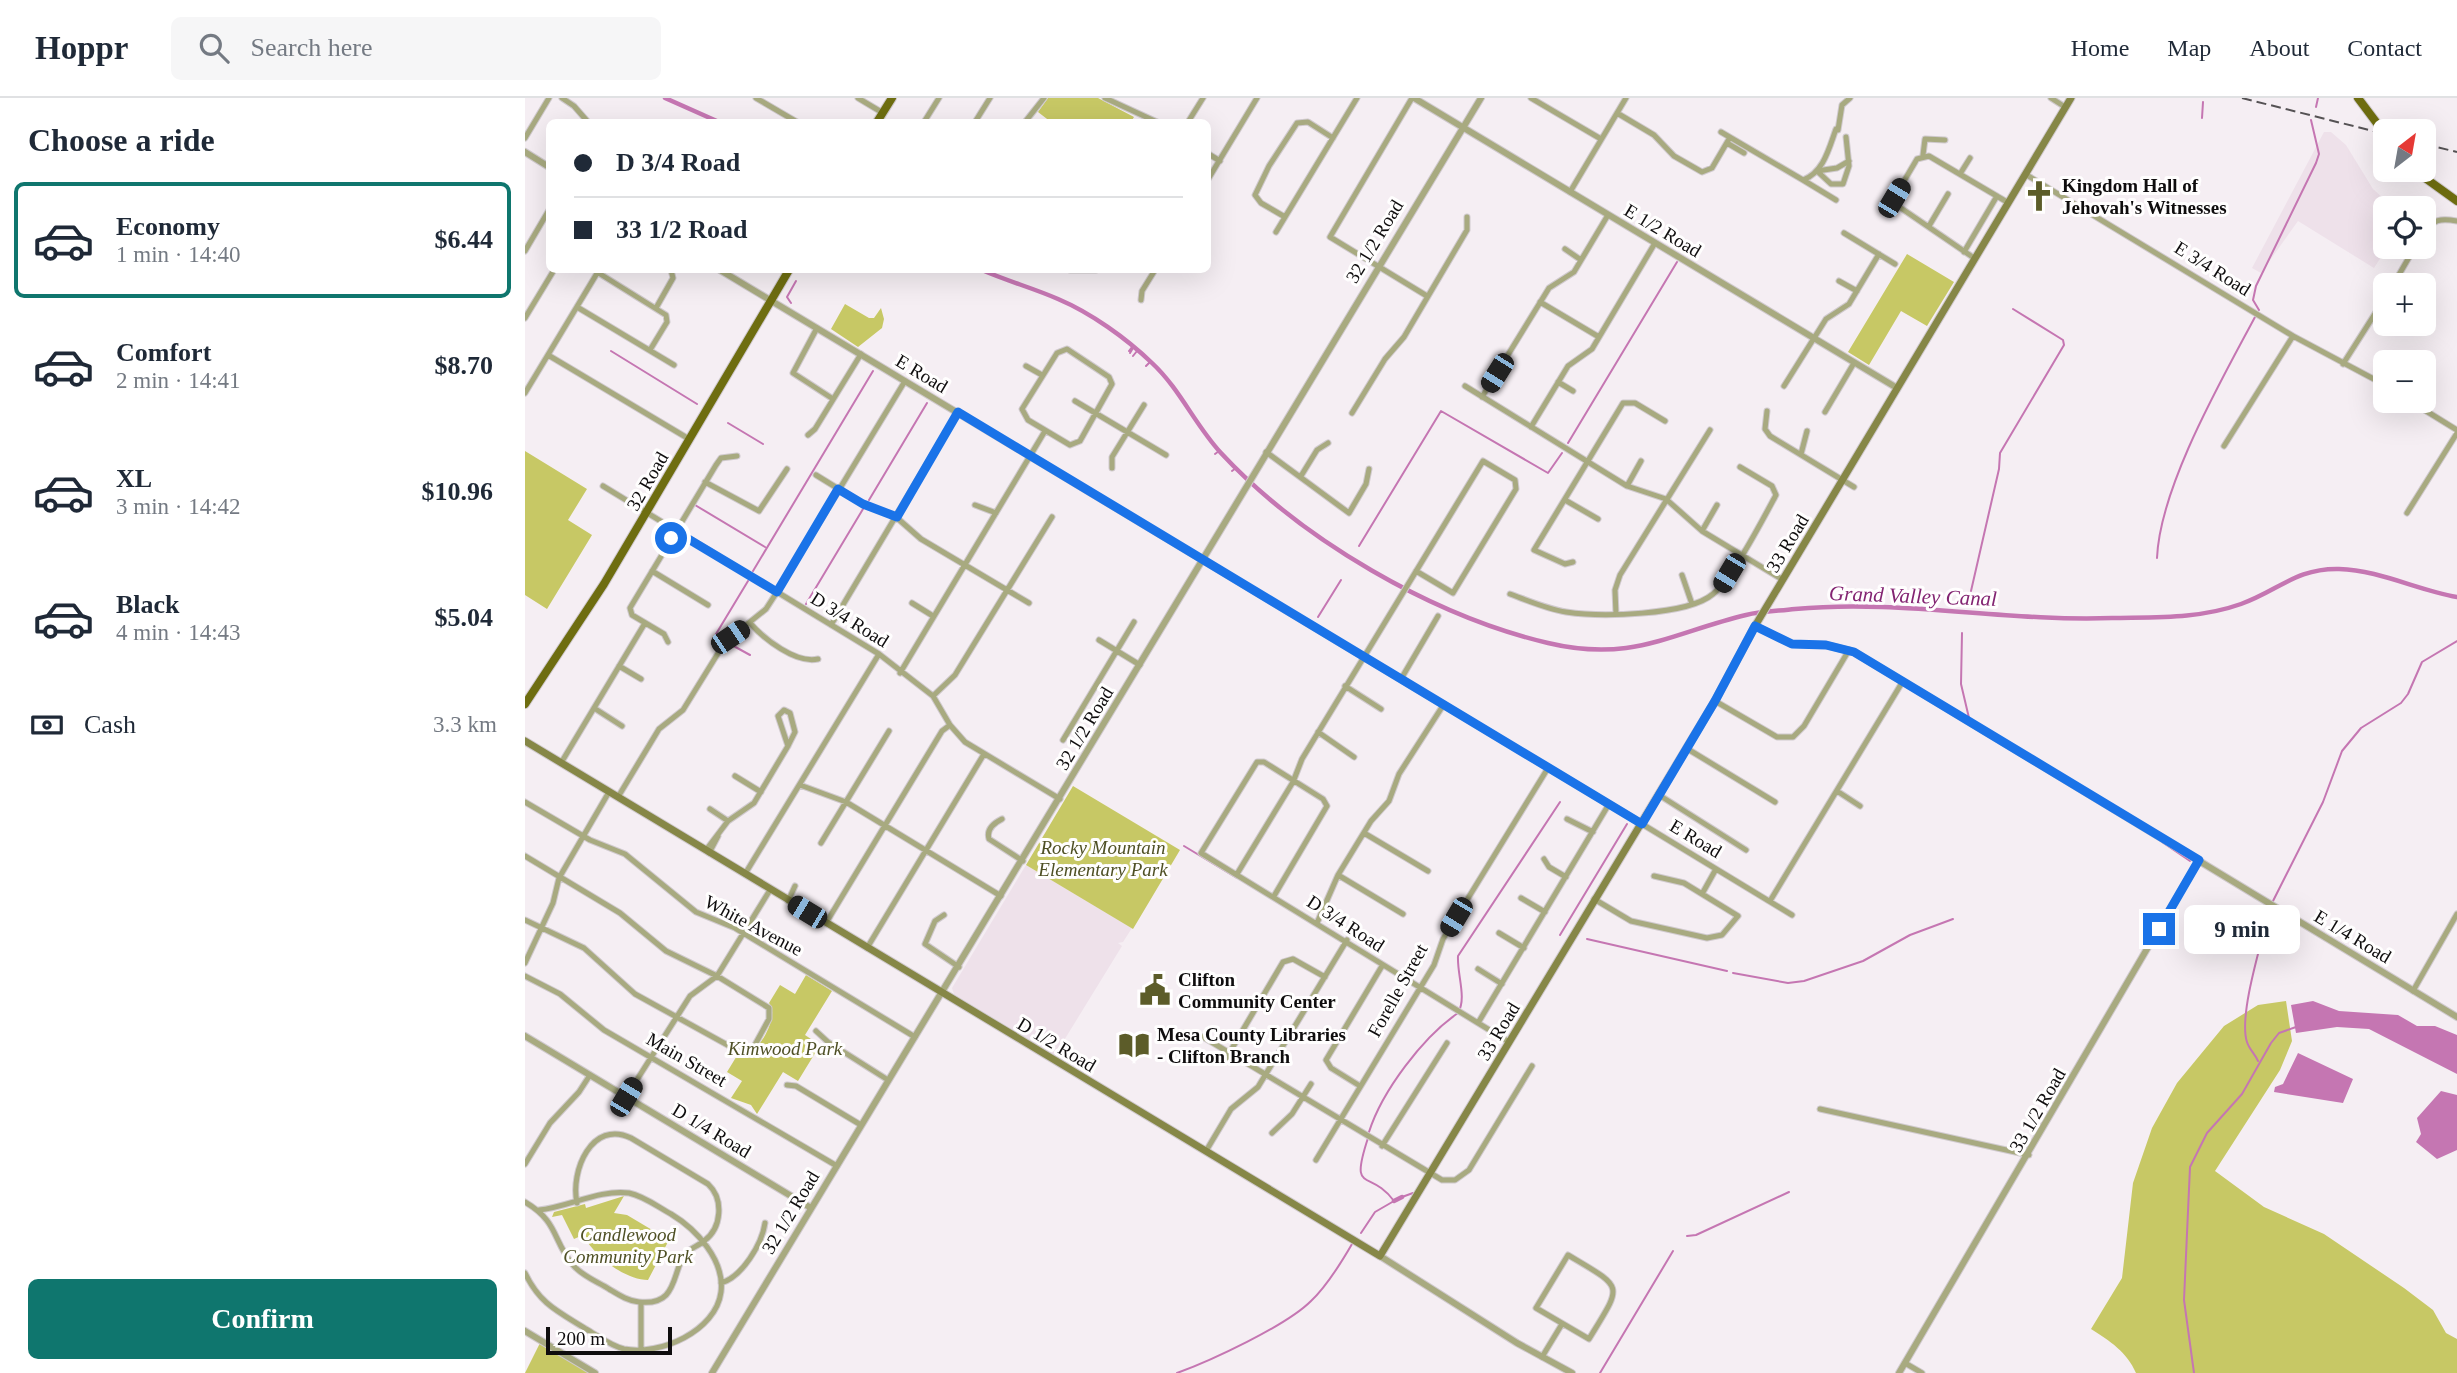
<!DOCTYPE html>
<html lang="en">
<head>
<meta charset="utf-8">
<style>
	:root { --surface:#fff; --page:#f6f6f7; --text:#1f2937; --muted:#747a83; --line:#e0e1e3; --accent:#0f766e }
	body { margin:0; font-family:Georgia,serif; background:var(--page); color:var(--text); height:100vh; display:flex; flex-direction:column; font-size:26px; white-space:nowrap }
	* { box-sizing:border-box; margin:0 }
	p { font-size:23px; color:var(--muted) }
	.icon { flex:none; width:38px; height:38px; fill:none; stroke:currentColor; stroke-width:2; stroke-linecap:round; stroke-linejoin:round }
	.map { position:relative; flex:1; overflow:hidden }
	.panel { display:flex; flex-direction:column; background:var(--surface); width:525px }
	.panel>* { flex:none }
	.banner { position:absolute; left:21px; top:21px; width:665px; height:154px; border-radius:10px; box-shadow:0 7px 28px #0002; display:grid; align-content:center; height:154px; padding:0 28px; background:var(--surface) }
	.needle { width:46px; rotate:31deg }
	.tools { position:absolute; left:1848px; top:21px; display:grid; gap:14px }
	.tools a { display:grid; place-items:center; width:63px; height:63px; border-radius:10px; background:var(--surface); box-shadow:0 7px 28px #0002; font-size:35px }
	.scale { position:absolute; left:21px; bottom:18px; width:126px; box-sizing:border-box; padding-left:7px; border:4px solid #0f0d0e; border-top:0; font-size:19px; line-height:24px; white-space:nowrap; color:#0f0d0e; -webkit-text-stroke:5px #fffefe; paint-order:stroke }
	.end { position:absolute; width:32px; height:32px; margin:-16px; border:9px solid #1a73e8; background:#fff; box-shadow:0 0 0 4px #fff }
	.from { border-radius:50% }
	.bubble { position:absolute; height:49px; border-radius:10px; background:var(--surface); box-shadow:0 7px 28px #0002; font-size:23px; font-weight:600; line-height:49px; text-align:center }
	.car { position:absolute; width:21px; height:42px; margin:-21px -10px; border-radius:9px; box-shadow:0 0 5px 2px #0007; background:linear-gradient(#222 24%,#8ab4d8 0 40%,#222 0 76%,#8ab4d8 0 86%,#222 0) }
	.banner b { display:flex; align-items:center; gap:24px; height:66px; font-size:26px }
	.banner b+b { border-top:2px solid var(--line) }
	.banner i { width:18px; height:18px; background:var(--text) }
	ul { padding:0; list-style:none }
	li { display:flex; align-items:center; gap:21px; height:116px; margin:0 14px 10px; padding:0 14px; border:4px solid transparent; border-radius:10px }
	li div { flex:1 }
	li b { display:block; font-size:26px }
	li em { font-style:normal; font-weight:600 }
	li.on { border-color:var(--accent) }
	li>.icon { width:63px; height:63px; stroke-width:1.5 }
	h2 { padding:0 28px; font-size:32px; line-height:84px }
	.pay { display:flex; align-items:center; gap:18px; height:77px; padding:0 28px; font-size:26px }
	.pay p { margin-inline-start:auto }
	.action { display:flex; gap:14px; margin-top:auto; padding:14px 28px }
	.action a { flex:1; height:80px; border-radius:10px; background:var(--accent); color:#fff; font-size:28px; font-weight:600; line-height:80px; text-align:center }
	header { display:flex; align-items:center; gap:42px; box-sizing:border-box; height:98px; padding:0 35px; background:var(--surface); border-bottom:2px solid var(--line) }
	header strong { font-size:33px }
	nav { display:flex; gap:38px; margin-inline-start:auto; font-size:24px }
	.search { width:490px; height:63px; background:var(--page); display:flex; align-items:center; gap:18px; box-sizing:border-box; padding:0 24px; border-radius:10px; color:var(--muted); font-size:26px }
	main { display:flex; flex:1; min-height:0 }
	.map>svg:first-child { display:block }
	.built { fill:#eee1ea }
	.green { fill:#c7c865 }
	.water { fill:#c576b2 }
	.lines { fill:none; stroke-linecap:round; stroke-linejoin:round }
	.stream { stroke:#c576b2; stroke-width:2 }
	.canal { stroke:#c576b2; stroke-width:4.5 }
	.minor-casing { stroke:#d0cace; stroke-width:7 }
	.tertiary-casing { stroke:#d0cace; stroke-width:8 }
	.secondary-casing { stroke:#d0cace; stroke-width:9 }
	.primary-casing { stroke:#d0cace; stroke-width:10 }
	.minor { stroke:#a8aa80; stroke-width:5 }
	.tertiary { stroke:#a8aa80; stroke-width:6 }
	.secondary { stroke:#868747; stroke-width:7 }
	.primary { stroke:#6e6d10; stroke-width:8 }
	.rail { stroke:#555254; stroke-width:2; stroke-dasharray:10 5; stroke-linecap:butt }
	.route { stroke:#1a73e8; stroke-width:9 }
	.labels { text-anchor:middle; stroke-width:6; stroke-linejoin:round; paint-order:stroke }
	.poi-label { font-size:19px; font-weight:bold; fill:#0f0d0e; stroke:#fffefe; text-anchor:start }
	.street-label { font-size:19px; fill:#0f0d0e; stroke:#fffefe }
	.park-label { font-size:19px; font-style:italic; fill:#4f5025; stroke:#fffefe }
	.water-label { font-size:21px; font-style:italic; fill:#832472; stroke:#fffefe }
</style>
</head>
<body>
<header>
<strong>Hoppr</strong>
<div class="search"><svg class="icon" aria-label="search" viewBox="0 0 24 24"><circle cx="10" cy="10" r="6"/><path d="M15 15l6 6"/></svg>Search here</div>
<nav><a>Home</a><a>Map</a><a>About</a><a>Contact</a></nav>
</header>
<main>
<section class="panel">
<h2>Choose a ride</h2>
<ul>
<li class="on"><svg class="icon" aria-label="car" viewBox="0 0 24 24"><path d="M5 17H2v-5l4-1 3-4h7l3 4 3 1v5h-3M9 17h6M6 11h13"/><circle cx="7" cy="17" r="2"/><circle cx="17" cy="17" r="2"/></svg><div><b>Economy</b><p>1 min · 14:40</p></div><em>$6.44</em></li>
<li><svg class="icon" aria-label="car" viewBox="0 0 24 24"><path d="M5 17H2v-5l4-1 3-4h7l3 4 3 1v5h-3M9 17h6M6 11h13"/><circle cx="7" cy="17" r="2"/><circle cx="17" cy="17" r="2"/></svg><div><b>Comfort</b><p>2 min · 14:41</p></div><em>$8.70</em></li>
<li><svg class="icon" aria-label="car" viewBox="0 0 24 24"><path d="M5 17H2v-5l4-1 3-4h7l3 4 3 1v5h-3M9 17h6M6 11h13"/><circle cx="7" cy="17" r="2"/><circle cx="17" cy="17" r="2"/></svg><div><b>XL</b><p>3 min · 14:42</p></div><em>$10.96</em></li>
<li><svg class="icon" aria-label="car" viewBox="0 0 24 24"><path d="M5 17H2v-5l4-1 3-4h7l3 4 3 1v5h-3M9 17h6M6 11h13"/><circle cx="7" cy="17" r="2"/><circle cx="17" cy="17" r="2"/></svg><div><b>Black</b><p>4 min · 14:43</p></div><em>$5.04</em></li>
</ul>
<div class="pay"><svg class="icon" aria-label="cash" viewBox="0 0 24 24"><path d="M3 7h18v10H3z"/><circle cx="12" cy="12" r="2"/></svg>Cash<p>3.3 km</p></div>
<div class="action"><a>Confirm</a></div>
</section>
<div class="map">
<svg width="1932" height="1275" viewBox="0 0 1932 1275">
	<rect width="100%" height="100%" fill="#f5eef3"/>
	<path class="built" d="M1799,34H1806L1821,47L1848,91L1869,110H1860V149H1872L1858,156L1849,170L1773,123L1736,175L1727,170Z
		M501,767L607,830L598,844L593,845L597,848L530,957L429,896L427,890Z"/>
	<path class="green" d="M523,0H573L609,19L606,24H526L513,14Z
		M1382,156L1429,184L1402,228L1376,213L1344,267L1323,254Z
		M320,206L344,220H349L356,210L359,221L357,230L333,249L306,231Z
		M0,353L62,391L43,422L67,437L22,511L0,497Z
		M548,688L655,752L608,831L501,767Z
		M281,877L307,893L280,937L295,947L273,983L258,974L232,1016L226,1007L206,1000L217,983L202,974L213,956L221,958C234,953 255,918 244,905L255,887L270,896Z
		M1761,903L1767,943L1755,972L1690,1073L1739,1109L1799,1136L1879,1190L1908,1212L1921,1235L1932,1241V1275H1611C1602,1254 1585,1243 1566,1231L1597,1180L1608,1085L1627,1030L1652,985L1699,928L1733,907Z
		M99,1098L89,1115L102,1117L144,1142L123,1182C100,1182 69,1158 58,1137L49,1141L37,1117L27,1119L29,1114L60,1106L61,1110Z
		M15,1245L70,1275H0Z"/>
	<path class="water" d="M1788,903L1814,913L1873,917L1892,928H1910L1932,937V976L1844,931L1812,929L1771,935L1766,907Z
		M1773,955L1828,981L1818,1005L1749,994L1750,989L1758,986Z
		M1916,993L1932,997V1052L1912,1061L1891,1044L1896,1036L1892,1020Z"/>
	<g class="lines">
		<path class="stream" d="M1791,9L1793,0
			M1677,20L1678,4
			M266,205L262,199L271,183
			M1734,212L1728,202L1731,188L1791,65L1794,56L1786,22
			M86,253L172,306
			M604,253L607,249
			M605,255L608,250
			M608,258L612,253
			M621,268L626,263
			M203,325L238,346
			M1043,345L1152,164
			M690,356L694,353
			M707,373L711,370
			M344,402L402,305
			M170,407L240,449
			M834,448L916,313L1023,375L1037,355
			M1632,460C1635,389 1696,283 1730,219
			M228,473L348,273
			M1446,493L1474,371L1475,355L1539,247L1538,242L1488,211
			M281,506L338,411
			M793,519L816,482
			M1437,535L1436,586L1444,620
			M197,540L191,536L223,483
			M205,546L225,557
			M1637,744L1665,763
			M659,748L712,780
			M1747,805L1798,704L1817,653L1836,630L1876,605L1883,596L1897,564L1932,543
			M1035,837L1102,726
			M1062,841L1202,873
			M1208,875L1263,885L1279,883L1338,863L1385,837L1428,821
			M1733,963C1730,956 1724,951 1722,944C1713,917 1738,840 1745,810
			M844,1034C857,993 898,939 933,915C942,900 932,877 933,858L1035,704
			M877,1099L888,1095
			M836,1135L850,1114L869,1103C845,1070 824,1098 843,1040
			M1162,1138L1171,1137L1264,1094
			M652,1275C685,1263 761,1228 786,1203C802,1188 816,1165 827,1146
			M1075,1275L1148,1153
			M1669,1275L1659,1202L1665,1069L1682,1035L1717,996L1746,945L1754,935L1771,929"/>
		<path class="canal" d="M140,0L194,24
			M457,172C482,183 508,190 533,201C566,215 601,240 627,265C655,291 670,327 696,355C777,442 908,518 1023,545C1107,565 1146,535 1221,517C1237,513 1254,513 1270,511C1376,501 1481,524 1587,520C1631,519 1674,521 1716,506C1753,493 1771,470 1814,471C1854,472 1892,492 1932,499
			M869,1103L877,1099"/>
		<defs>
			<path id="minor" d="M37,0L49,8L63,24
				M231,0L272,24
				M333,0L358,15
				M580,0L632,24
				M887,0L805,139L902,198
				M1006,0L1076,41
				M1526,0L1540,9
				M1092,15L1129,37L1149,58L1177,74L1187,70L1204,41
				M399,24L414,0
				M450,24L465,0
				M500,24L519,0
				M663,24L678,0
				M1313,32L1317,7L1325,0
				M1196,34L1278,82C1299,74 1304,50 1311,31
				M0,40L24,0
				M1202,45L1219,55
				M682,55L695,63
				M1398,57L1400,41L1420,42
				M1292,73L1306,86H1318L1324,68L1321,39
				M1292,73L1312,70L1324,63
				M1435,76L1445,60
				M1500,76L1768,238L1860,287
				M1278,82L1311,102
				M682,83L732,0
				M1045,94L1101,0
				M760,119L736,105L730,97L744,68L772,25L783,24L808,40
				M1404,128L1423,96
				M751,134L832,0
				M1319,135L1370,166
				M1899,135C1908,121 1916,120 1932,123
				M1040,151L1056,162
				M0,153L24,112
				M1439,154L1472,98
				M1449,160L1370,106L1369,100L1392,61L1404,58L1482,104
				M545,172H571
				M72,174L141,217L142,224L125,252
				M1314,183L1332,193
				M1868,187L1890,149
				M616,202L617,193L630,172
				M1015,204L1074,239
				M52,209L149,267
				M131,210L148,180L146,172
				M0,220L29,172
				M292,230L268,275L308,301
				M542,251L584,279L587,286L555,343L545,347L503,322L497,311L532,255Z
				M23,257L164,341
				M1818,266L1860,200
				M501,268L517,277
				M1033,284L1048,293
				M940,288L1102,388L1141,401L1177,433L1258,482
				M1259,288L1301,221L1324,206L1354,156
				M0,295L74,172
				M957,299L1024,190L1049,174L1083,117
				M550,303L641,357
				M1885,303L1932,332
				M1242,313L1240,331L1245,338L1329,389
				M1300,314L1329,265
				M827,315L860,261L879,239L942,132V119
				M1006,329L1043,268L1067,251L1130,145
				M283,337L290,331L336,256
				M1699,348L1768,238
				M741,354L824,415L841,386L844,371
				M1276,356L1282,333
				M587,370V359L619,307
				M291,377L338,406L371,419L396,441L504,505
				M776,378L792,352L803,345
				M180,384L234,413L262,371
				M78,388L354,556L408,598L425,627L440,644L535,701
				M1102,388L1116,363
				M1040,402L1073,421
				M450,407L471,415
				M1882,415L1932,335
				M1177,433L1192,407
				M1048,464L1040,466L1009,452L1098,305H1110L1140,323
				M127,473L183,507
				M1157,477L1167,506
				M985,496C1004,503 1022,511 1041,514C1074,519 1162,518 1188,496C1207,481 1238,421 1251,397L1247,388L1215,369
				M387,505L408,518
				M1091,516L1090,492L1095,477L1185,332
				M225,525C239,541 271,566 293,561
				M306,527L433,314
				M574,542L615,567
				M143,544L139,536L107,517L105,510L191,367L196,360L212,358
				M94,568L116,581
				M375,575L520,333
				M876,581L913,518
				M820,588L856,611
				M408,598L430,577L527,419
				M1190,603L1252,639H1268L1279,628L1324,552
				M69,610L97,628
				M793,634L829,659
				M538,642L609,524
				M1161,650L1250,704
				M36,665L120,525
				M210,678L236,694
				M275,687L321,704L476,798
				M1312,693L1335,708
				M1134,697L1221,752
				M93,699L134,631L158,612L200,544L241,511L252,494L380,283
				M0,704L65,742L100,756L171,814L210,830L390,939
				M185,711L203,723
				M477,721C469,725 461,731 464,741L498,763
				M1042,721L1068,734
				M1117,726L1267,817
				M839,735L903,773
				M296,745L364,633
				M181,752L203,723L229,705L263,648L270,634L265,615L259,612L253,618L263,648
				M184,755L193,738
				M0,758L95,815L141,853L192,878L244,910V921L226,954L217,955L110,896L59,850L0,822
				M1019,761L1024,769L1041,779
				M220,776L354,556
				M712,776L768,684L777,661L958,363L990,382L991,391L928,495L891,473
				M813,777L878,816
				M1177,796L1191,771
				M749,798L802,708L798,701L739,664H732L676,755L984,944
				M996,800L1020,814
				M1069,801L1106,823L1182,840L1197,837L1213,818L1159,785L1129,778
				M263,803L270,788
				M1245,803L1378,583
				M419,817L410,823L400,846L434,869
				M301,825L417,633L425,627
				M792,825L813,777L846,723L864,703L874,676L919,606
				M974,835L999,850
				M342,850L459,656
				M0,865L28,805L34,780L84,694
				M953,871L977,886
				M0,878L35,896L79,932L312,1068
				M1888,893L1932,816
				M953,925L1084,706
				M291,933L303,944L363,982
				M678,939L917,1082H930L944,1072L1007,968
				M699,964L758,864L768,861L800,879
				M262,987L271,988L336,1027
				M835,988L806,970L801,962L857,868
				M101,999L165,898L192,878L245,792
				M1295,1011L1504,1057
				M747,1035L767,1016L786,986
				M857,1048L922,945
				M681,1053L706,1011L733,989L822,842
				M791,1062L909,867L918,841L1023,670
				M0,1066L25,1025L54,994L65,977
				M0,1104C34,1124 27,1142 48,1167C57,1178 73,1184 84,1191C94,1197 103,1203 114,1204C151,1208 147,1179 158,1159C162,1151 172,1149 179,1143C197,1130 199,1101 183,1086L106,1040C67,1021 45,1073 52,1105
				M1043,1157C1100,1191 1098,1185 1064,1241L1011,1210Z
				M0,1175C15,1206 32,1213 61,1231C73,1238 86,1248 99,1251C135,1258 191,1233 196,1194C200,1162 171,1131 146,1116C133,1109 119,1098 104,1095C75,1091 43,1109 14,1112
				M196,1185C217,1179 237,1146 240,1125
				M116,1205V1251
				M1017,1259L1037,1226
				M1380,1265L1397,1275"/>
			<path id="tertiary" d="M889,0L1372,290
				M0,54L24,69
				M195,172L1117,726
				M1230,528L1267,546L1301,547L1329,554L1932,919
				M0,938L286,1110
				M855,1158L992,1245L1047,1275
				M0,1233L70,1275
				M187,1275L956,0
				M1374,1275L1674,762"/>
			<path id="secondary" d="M0,643L855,1158L1190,603L1230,528L1546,0"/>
			<path id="primary" d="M1833,0L1860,36
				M352,24L367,0
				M1889,72L1932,103
				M0,606L79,486L264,172"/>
		</defs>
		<use href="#minor" class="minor-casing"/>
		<use href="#tertiary" class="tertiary-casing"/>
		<use href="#secondary" class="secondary-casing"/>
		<use href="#primary" class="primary-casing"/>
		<use href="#minor" class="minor"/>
		<use href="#tertiary" class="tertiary"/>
		<use href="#secondary" class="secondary"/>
		<use href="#primary" class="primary"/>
		<path class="rail" d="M1717,0L1860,36
			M1899,46L1932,54"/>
	</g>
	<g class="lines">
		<path class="route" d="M146,440L150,433L252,494L313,391L338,406L372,419L433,314L1117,726L1190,603L1230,528L1267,546L1301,547L1329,554L1674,762L1634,831"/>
	</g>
	<defs>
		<symbol id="church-bare" viewBox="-9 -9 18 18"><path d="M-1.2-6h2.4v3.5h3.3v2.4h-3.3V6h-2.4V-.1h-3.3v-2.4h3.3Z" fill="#5c5c29" stroke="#fffefe" stroke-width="2.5" paint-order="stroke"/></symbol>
		<symbol id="civic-bare" viewBox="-9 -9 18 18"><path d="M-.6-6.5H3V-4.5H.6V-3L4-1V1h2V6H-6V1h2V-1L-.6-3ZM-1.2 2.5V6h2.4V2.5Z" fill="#5c5c29" stroke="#fffefe" stroke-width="2.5" paint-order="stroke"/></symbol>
		<symbol id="library-bare" viewBox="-9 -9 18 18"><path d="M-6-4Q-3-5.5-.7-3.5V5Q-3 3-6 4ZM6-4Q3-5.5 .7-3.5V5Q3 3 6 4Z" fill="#5c5c29" stroke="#fffefe" stroke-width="2.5" paint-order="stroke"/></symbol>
	</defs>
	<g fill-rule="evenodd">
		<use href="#church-bare" x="1492" y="76" width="44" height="44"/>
		<use href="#civic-bare" x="608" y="870" width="44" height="44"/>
		<use href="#library-bare" x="587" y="925" width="44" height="44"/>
	</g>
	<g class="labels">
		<g class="poi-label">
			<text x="1537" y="94">Kingdom Hall of<tspan x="1537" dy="22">Jehovah's Witnesses</tspan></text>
			<text x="653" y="888">Clifton<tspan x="653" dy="22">Community Center</tspan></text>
			<text x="632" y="943">Mesa County Libraries<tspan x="632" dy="22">- Clifton Branch</tspan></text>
		</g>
		<g class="street-label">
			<text transform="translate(1138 132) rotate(31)" y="7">E 1/2 Road</text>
			<text transform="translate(849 143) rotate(-59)" y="7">32 1/2 Road</text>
			<text transform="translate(1688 170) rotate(32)" y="7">E 3/4 Road</text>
			<text transform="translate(397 275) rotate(31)" y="7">E Road</text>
			<text transform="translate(122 383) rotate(-60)" y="7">32 Road</text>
			<text transform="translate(1262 445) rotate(-59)" y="7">33 Road</text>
			<text transform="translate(325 521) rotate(32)" y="7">D 3/4 Road</text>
			<text transform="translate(559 630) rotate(-59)" y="7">32 1/2 Road</text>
			<text transform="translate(1171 740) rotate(31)" y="7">E Road</text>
			<text transform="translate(821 825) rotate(33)" y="7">D 3/4 Road</text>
			<text transform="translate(229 827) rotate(28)" y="7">White Avenue</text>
			<text transform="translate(1828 838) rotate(31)" y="7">E 1/4 Road</text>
			<text transform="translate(872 892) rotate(-61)" y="7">Forelle Street</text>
			<text transform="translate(973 933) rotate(-59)" y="7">33 Road</text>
			<text transform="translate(532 946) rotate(31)" y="7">D 1/2 Road</text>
			<text transform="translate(162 961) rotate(30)" y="7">Main Street</text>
			<text transform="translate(1512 1012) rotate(-60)" y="7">33 1/2 Road</text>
			<text transform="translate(187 1032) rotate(31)" y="7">D 1/4 Road</text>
			<text transform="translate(265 1114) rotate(-59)" y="7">32 1/2 Road</text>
		</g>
		<g class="park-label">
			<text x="578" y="756">Rocky Mountain<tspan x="578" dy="22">Elementary Park</tspan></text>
			<text x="260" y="957">Kimwood Park</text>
			<text x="103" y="1143">Candlewood<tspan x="103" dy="22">Community Park</tspan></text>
		</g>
		<g class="water-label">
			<text transform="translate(1388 498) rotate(2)" y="7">Grand Valley Canal</text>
		</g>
	</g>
</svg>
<div class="tools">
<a><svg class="needle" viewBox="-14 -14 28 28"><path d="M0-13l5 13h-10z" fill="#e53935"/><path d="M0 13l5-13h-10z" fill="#747a83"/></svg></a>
<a><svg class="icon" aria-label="locate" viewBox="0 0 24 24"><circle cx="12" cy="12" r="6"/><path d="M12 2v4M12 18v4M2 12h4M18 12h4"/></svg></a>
<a>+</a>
<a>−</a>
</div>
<div class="scale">200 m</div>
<i class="end from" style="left:146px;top:440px"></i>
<i class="end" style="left:1634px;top:831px"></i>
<div class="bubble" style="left:1659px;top:807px;width:116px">9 min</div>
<i class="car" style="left:1369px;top:100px;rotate:31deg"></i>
<i class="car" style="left:972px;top:275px;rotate:212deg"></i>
<i class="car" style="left:1204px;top:475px;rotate:211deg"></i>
<i class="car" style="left:205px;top:539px;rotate:56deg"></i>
<i class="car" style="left:282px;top:814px;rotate:301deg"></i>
<i class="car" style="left:931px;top:819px;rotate:211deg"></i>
<i class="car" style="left:101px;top:999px;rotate:31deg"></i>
<div class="banner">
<b><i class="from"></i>D 3/4 Road</b>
<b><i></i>33 1/2 Road</b>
</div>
</div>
</main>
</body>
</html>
